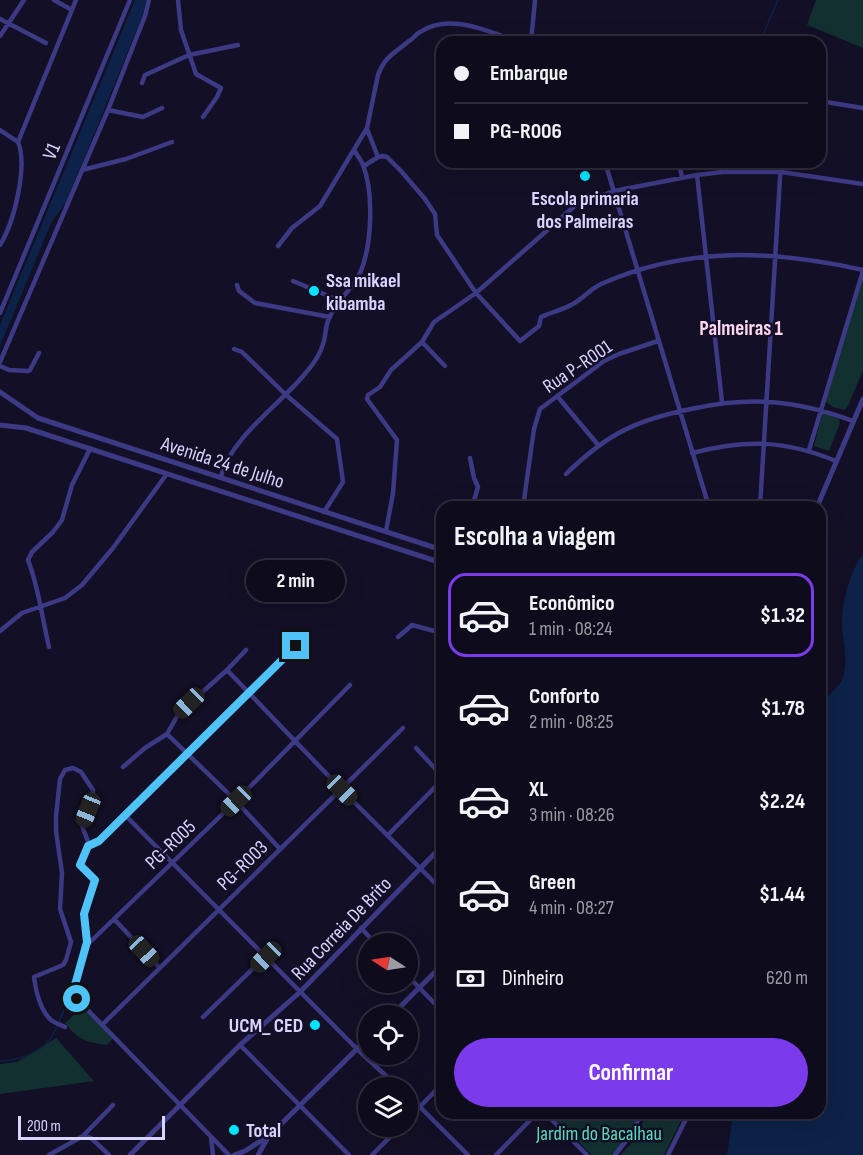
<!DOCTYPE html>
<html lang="pt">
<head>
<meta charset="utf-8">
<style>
	:root { --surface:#0e0b1c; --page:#171425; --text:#f1f3f6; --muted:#9b9ba3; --line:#2e2b3b; --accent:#7c3aed }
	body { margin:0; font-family:"Sofia Sans Condensed",sans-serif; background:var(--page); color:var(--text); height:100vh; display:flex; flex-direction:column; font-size:22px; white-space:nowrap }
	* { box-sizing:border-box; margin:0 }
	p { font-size:20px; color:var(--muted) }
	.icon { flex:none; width:33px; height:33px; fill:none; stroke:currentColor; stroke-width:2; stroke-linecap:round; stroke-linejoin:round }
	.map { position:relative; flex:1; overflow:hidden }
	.drawer { position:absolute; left:436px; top:501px; width:390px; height:618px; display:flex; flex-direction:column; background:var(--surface); border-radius:18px; box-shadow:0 6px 24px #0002,0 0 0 2px var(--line) }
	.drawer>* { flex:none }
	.top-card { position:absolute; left:436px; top:36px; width:390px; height:132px; border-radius:18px; box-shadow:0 6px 24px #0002,0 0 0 2px var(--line); display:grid; align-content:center; height:132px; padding:0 18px; background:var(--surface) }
	.needle { width:39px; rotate:282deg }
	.tools { position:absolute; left:358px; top:933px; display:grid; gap:12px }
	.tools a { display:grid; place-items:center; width:60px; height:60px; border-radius:50%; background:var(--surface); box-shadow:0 6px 24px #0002,0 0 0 2px var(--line); font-size:30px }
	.scale { position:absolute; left:18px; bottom:15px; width:147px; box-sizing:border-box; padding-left:6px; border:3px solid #d9d4ff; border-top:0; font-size:16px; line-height:21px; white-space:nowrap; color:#d9d4ff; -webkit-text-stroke:4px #130f26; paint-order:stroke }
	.end { position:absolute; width:27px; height:27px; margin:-14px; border:8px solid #4fc3f7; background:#111; box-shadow:0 0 0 3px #111 }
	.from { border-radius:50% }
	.bubble { position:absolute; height:42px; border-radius:21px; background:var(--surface); box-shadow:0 6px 24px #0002,0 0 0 2px var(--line); font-size:20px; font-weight:700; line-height:42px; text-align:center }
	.car { position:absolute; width:18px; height:36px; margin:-18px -9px; border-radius:8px; box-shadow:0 0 4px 2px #0007; background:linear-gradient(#222 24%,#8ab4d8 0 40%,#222 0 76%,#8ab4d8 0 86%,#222 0) }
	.top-card b { display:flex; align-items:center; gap:21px; height:57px; font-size:22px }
	.top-card b+b { border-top:2px solid var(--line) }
	.top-card i { width:15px; height:15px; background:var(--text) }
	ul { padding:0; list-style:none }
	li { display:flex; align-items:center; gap:18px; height:84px; margin:0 12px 9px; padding:0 6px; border:3px solid transparent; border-radius:18px }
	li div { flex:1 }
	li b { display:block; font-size:22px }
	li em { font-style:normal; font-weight:700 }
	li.current { border-color:var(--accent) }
	li>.icon { width:54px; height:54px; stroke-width:1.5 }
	h2 { padding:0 18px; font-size:27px; line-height:72px }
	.pay { display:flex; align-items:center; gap:15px; height:66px; padding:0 18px; font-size:22px }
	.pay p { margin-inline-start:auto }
	.cta { display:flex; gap:12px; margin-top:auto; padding:12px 18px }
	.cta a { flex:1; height:69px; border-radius:36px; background:var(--accent); color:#fff; font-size:24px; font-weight:700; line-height:69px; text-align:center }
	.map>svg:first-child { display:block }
	.green { fill:#12302f }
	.water { fill:#0c2248 }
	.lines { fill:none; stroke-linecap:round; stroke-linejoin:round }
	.stream { stroke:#0c2248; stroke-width:1.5 }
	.minor { stroke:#3d3a85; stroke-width:4.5 }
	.tertiary { stroke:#3d3a85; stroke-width:5 }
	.route { stroke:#4fc3f7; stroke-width:8 }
	.poi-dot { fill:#00e5ff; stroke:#130f26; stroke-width:2 }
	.labels { text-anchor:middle; stroke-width:5; stroke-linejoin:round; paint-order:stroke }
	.street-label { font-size:20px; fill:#d9d4ff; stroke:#130f26 }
	.poi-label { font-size:20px; font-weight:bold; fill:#d9d4ff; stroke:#130f26; text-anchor:start }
	.park-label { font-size:20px; fill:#5fe0c0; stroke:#130f26 }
	.neighbourhood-label { font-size:21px; font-weight:bold; fill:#ffd6f0; stroke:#130f26 }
</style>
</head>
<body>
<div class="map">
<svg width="863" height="1155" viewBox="0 0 863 1155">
	<rect width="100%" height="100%" fill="#130f26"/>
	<path class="green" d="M816,0H863V48L807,25Z
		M863,276V370L848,406L845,410L833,407L826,402L827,396Z
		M826,413L839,419L840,423L829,451L814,446L822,414Z
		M75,1005L87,1009L113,1038L107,1045C86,1042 78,1040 65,1023L74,1015Z
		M56,1038L94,1081L0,1094V1064L17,1062Z
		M549,1113H642L629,1137L615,1155H592Z
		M647,1113H685L664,1155H621L636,1138Z"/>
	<path class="water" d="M135,0H147L142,17L66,203L52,221L0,346V325Z
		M863,555V1155H727L732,1121L735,1113H820L821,705C826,695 840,688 843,677C849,658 842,640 842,621C842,603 851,568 863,555Z"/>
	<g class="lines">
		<path class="stream" d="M760,42L778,0
			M0,1061C18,1061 40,1053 51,1038C56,1032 63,1011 67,1003"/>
		<path class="minor" d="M54,0L72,10
			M178,0L181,30L196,74L221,88L217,97L203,117
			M0,19L46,43
			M0,36L24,0
			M531,42L535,0
			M142,83L145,75L189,55L238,45
			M820,101L863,108
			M108,110L143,117L162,108
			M367,129L378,157
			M0,130L18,142C28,166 14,223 0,245
			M18,142L76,0
			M605,162L709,507
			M679,162L682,178
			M364,166L378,157L383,156L387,157L401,171L425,199L435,214L437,235L476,293L520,341L539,326L541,317C551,312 562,310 571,305C582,300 590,289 601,284C687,246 773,250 863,270
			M82,170L126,159L172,142
			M697,175L722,402
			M278,246L292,228L320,206L367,128L378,75C385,56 395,53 409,41C413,39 416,34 420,32C450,12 489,32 519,42
			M293,281L338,300
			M237,285L239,291L255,303L330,317
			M0,313L130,0
			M422,342L445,366
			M234,349L242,352L285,394L337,439L343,482L324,512
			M0,362L108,110L145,16L149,0
			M0,366L9,370L28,371L30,370L39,353
			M557,396L599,446
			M809,450L863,271
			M692,453C746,439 785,440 836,461
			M470,458L474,478L478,487L472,507
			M566,474C607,434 636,420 691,409C751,396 796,400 853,421
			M221,476C231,438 280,404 304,375C312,366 320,356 323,344C326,336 325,327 329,318C337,301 352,289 360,273C372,246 374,193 363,165C361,160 357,155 354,150
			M523,507L534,429L540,409L604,361L619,354L658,341
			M760,507L781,162
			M386,531L393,493L397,440L367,399L368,395L380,387L391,370L422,342L434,322L476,293L577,204L614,191L697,175L723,172H781L863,184
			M0,631L22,613L65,598L82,585L113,548L166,475
			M398,637L412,625L442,633
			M49,647C42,618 39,588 28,560L32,552L53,532L62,520L72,485L90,449
			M227,670L342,790L442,890
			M167,734L236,801L280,849
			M416,748L442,776
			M123,767L145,748L167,734L179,713L227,670L246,650
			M125,815L357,1049L399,1088
			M388,835L442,780
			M88,846L99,841L296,646
			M114,919L159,967
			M361,928L376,944
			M86,946L236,801L350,685
			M408,976L442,1011
			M203,1017L265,957
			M102,1025L403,728
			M65,1027C61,1025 55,1023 51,1020C40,1010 36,992 34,977L63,965L66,960L71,942L60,909L62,873L56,831V816L60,779L65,770L73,768L81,772L93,790V797L82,826L89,844L80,865L95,880L84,914L87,942L73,995L229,1155
			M240,1045L349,1155
			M408,1095L468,1155
			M545,1113L587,1155
			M408,1119L442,1084
			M83,1136L91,1138L109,1155
			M211,1138L213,1155
			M49,1155L83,1136L113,1105
			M372,1155L401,1126
			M496,1155L537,1113
			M615,1155L629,1137L642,1113
			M668,1155L689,1113"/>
		<path class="tertiary" d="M0,392L38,418L442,550
			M0,425L26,428L442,563
			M817,507L863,399
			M391,1016L442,965
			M130,1155L240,1045L300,992L442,846
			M234,1155L245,1151L270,1135L369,1037
			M258,1155L267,1139"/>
	</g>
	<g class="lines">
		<path class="route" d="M77,999L73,992L87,942L84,914L95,880L80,865L88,846L99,841L296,646"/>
	</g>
	<g class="poi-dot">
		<circle cx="585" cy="176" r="6"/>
		<circle cx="314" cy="291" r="6"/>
		<circle cx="315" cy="1025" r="6"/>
		<circle cx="234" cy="1130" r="6"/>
	</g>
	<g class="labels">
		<g class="street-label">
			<text transform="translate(51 151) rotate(-67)" y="7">V1</text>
			<text transform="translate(577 366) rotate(-34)" y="7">Rua P-R001</text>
			<text transform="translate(223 462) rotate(18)" y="7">Avenida 24 de Julho</text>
			<text transform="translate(170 844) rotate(-44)" y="7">PG-R005</text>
			<text transform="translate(242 865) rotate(-44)" y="7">PG-R003</text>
			<text transform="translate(341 928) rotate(-46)" y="7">Rua Correia De Brito</text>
		</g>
		<g class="poi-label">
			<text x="585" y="205" text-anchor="middle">Escola primaria<tspan x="585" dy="23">dos Palmeiras</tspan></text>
			<text x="326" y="287">Ssa mikael<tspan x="326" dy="23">kibamba</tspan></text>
			<text x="303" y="1032" text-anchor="end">UCM_ CED</text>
			<text x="246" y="1137">Total</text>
		</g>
		<g class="park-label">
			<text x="599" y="1140">Jardim do Bacalhau</text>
		</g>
		<g class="neighbourhood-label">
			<text x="741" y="335">Palmeiras 1</text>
		</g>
	</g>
</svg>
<div class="tools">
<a><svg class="needle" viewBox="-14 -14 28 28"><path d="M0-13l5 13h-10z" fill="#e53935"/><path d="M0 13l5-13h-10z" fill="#9b9ba3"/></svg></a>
<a><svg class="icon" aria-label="locate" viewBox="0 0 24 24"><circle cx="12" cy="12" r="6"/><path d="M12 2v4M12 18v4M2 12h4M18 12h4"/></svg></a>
<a><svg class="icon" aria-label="layers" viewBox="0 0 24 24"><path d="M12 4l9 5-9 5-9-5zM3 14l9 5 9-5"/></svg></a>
</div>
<div class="scale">200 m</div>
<i class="end from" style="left:77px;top:999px"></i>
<i class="end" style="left:296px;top:646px"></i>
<div class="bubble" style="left:246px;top:560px;width:99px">2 min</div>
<i class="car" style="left:189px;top:703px;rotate:226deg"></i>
<i class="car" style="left:342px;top:790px;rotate:135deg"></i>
<i class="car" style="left:236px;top:801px;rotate:226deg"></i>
<i class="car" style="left:88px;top:810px;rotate:202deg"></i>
<i class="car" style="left:144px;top:951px;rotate:137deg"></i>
<i class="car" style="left:266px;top:957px;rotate:226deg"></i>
<div class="top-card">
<b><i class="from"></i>Embarque</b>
<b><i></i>PG-R006</b>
</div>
<section class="drawer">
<h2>Escolha a viagem</h2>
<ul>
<li class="current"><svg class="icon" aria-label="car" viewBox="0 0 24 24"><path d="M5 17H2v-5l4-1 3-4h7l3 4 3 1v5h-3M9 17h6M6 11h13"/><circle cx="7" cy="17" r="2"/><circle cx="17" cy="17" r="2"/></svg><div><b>Econômico</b><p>1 min · 08:24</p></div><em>$1.32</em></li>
<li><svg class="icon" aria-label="car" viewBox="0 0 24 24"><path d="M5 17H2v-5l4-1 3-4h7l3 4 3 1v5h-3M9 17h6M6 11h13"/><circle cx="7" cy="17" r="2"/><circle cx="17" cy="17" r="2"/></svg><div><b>Conforto</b><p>2 min · 08:25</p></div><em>$1.78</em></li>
<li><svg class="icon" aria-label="car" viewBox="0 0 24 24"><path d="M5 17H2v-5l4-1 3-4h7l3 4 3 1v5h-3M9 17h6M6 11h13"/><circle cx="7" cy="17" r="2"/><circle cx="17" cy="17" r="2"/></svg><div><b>XL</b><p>3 min · 08:26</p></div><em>$2.24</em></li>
<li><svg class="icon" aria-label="car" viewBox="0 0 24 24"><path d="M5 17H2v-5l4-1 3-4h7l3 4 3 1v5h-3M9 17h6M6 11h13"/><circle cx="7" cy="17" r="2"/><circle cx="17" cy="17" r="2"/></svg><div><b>Green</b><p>4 min · 08:27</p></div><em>$1.44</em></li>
</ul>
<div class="pay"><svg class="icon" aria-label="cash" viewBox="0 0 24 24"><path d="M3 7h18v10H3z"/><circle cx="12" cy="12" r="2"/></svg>Dinheiro<p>620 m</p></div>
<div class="cta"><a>Confirmar</a></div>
</section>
</div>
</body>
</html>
